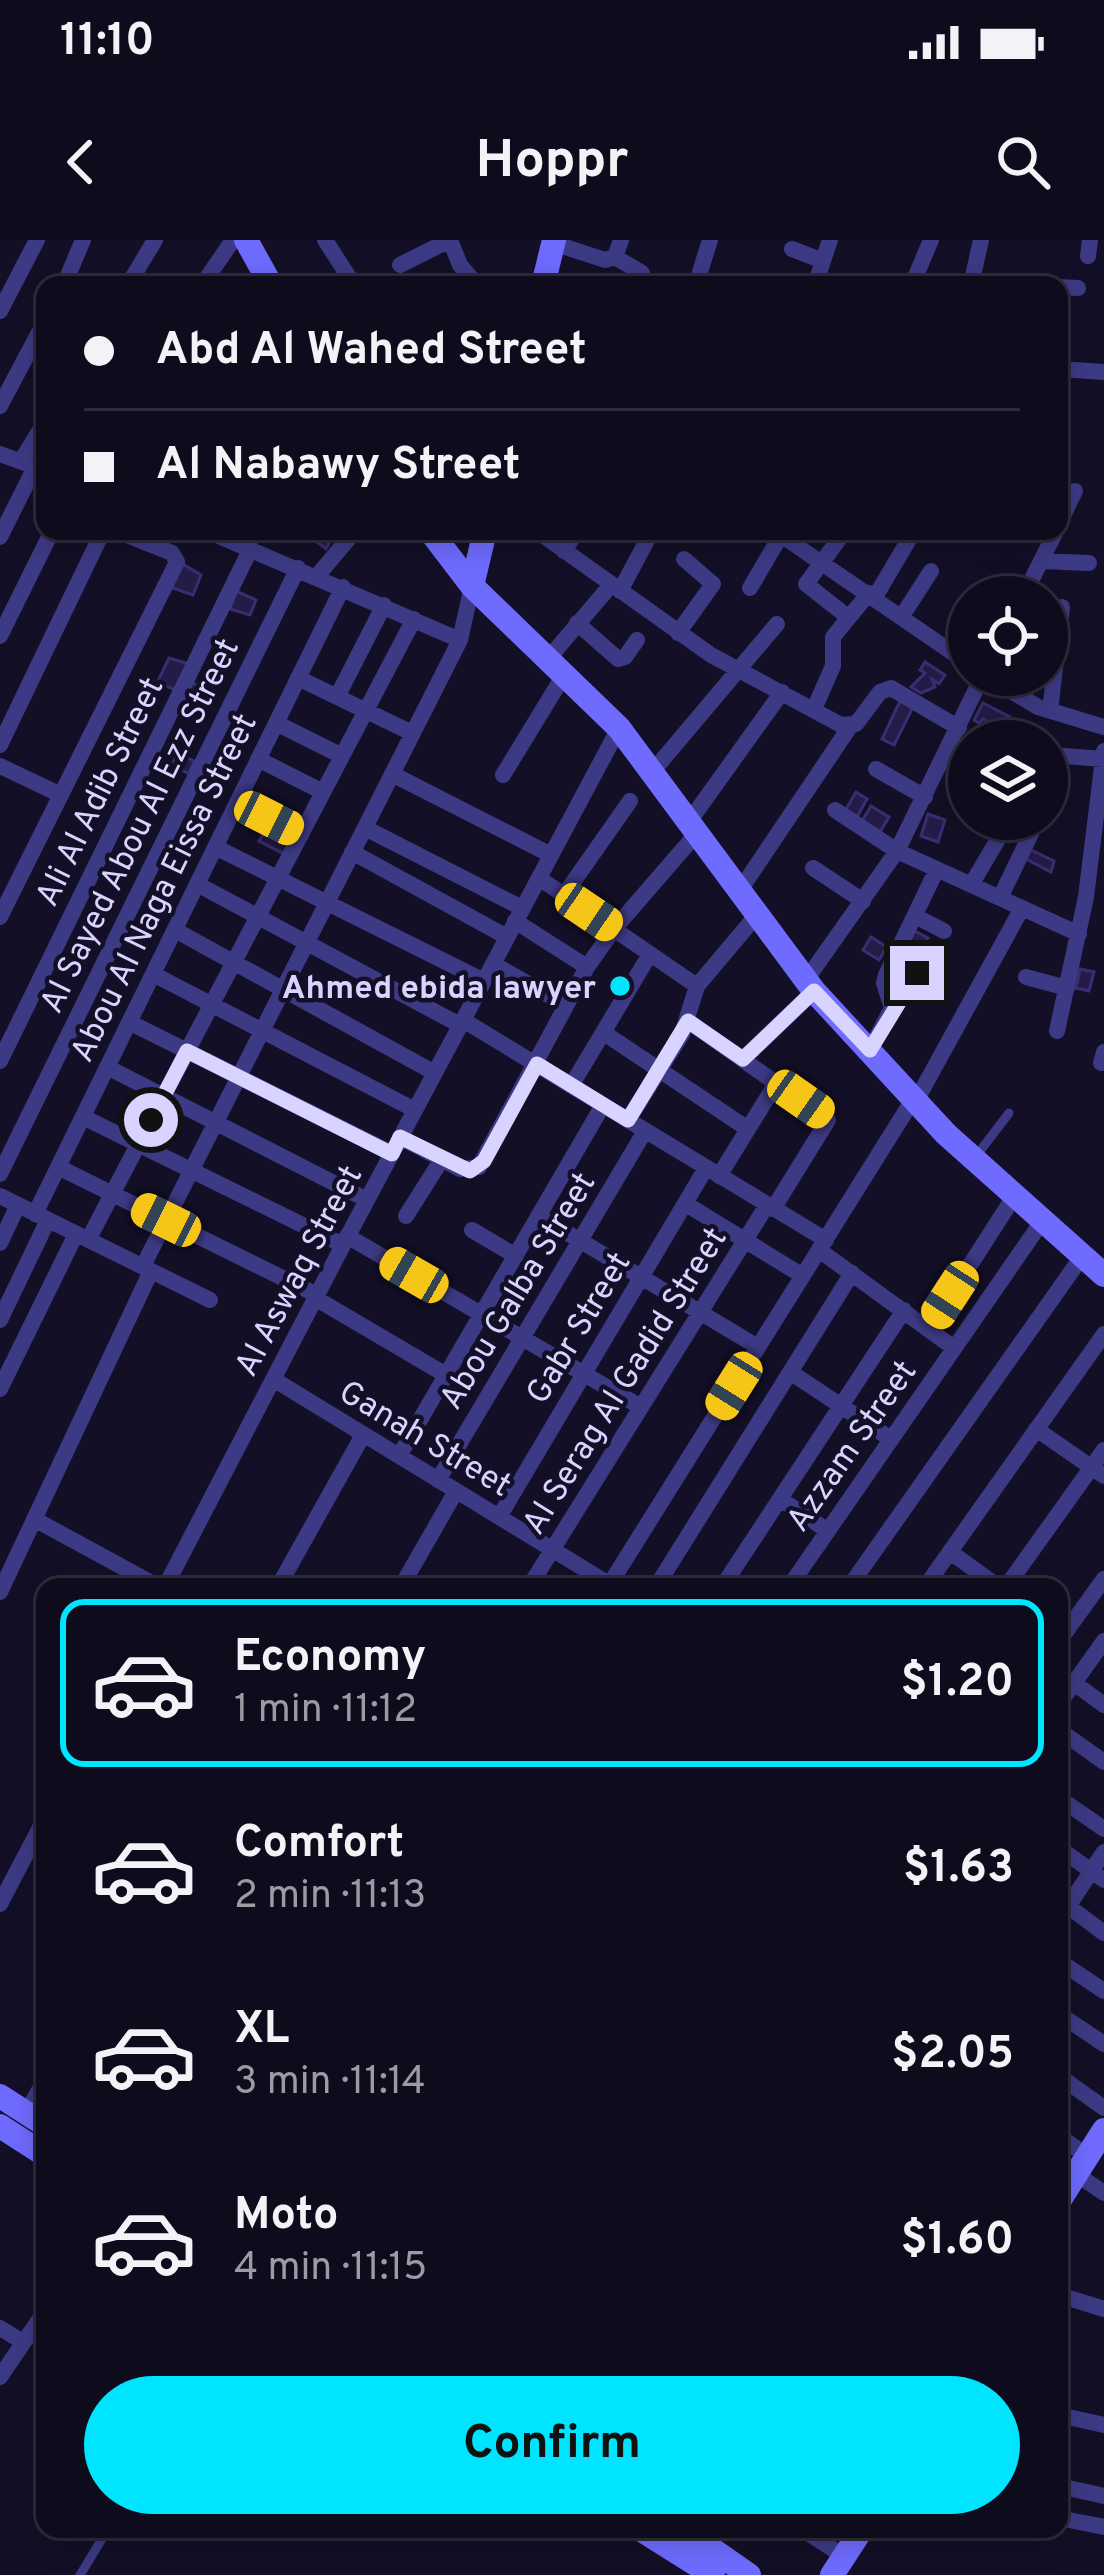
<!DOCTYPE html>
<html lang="en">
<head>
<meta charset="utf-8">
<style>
	:root { --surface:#0e0b1c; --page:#171425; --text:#f1f3f6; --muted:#9b9ba3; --line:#2e2b3b; --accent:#00e5ff }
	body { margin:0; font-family:Overpass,sans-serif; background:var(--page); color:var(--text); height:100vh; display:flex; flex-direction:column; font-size:45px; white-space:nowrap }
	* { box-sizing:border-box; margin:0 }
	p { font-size:39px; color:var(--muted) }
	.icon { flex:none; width:66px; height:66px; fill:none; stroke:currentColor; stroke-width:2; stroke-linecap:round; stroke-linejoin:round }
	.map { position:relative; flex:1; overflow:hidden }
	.drawer { position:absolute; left:36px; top:1338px; width:1032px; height:960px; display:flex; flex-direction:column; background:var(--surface); border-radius:24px; box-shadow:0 6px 30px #0003,0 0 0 3px var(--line) }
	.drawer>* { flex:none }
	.guide { position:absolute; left:36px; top:36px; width:1032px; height:264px; border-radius:24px; box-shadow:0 6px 30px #0003,0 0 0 3px var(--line); display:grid; align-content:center; height:264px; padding:0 48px; background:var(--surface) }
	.buttons { position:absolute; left:948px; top:336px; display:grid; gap:24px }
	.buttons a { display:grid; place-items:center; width:120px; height:120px; border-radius:50%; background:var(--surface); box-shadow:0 6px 30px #0003,0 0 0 3px var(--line); font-size:60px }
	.end { position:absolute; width:54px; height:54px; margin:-27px; border:15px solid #d9d4ff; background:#111; box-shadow:0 0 0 6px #111 }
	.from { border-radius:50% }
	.car { position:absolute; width:36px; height:72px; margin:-36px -18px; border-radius:15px; box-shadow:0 0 9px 3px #0007; background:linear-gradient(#f5c518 24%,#345 0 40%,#f5c518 0 76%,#345 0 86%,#f5c518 0) }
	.guide b { display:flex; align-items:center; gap:42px; height:114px; font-size:45px }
	.guide b+b { border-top:3px solid var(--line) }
	.guide i { width:30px; height:30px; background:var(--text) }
	ul { padding:21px 0 0; list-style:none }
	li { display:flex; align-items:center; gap:36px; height:168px; margin:0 24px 18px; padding:0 24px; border:6px solid transparent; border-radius:24px }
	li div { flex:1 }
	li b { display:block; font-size:45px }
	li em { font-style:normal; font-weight:700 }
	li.active { border-color:var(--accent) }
	li>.icon { width:108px; height:108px; stroke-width:1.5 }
	.action { display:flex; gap:24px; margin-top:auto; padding:24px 48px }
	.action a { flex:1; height:138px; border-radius:72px; background:var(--accent); color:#111; font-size:48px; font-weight:700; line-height:138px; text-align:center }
	.status { display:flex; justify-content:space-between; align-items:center; height:84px; padding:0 60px; background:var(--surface); direction:ltr }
	.status svg { height:33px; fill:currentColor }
	header { display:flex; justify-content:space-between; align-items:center; height:156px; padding:0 48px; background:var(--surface); font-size:54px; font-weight:700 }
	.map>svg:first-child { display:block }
	.building { fill:#241b47; stroke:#3b2d73; stroke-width:3 }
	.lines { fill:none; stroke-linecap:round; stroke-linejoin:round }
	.lane { stroke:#3d3a85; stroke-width:9 }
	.street { stroke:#3d3a85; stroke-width:16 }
	.secondary { stroke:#6f6bff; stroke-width:24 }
	.route { stroke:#d9d4ff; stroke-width:15 }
	.poi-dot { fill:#00e5ff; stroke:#130f26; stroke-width:4.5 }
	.labels { text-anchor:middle; stroke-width:9; stroke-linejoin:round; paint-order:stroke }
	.street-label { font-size:33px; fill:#d9d4ff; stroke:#130f26 }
	.poi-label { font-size:33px; font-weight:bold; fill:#d9d4ff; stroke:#130f26; text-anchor:end }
</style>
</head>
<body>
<div class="status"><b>11:10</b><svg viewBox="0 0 49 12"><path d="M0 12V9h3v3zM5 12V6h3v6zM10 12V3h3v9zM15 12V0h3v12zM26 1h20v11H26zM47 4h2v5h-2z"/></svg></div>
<header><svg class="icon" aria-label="back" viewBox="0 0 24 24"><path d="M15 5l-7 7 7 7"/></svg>Hoppr<svg class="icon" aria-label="search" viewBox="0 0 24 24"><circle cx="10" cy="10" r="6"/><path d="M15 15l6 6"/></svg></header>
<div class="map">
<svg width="1104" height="2335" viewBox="0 0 1104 2335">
	<rect width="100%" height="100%" fill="#130f26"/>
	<path class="building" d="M303,291H326L332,297L326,309Z
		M179,322L201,335L193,355L167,346Z
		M236,351L256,360L250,375L230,369Z
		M169,418L189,424L176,450L157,443Z
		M925,422L945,435L939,444L932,439L935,447L921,453L911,447L925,433L920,430Z
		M190,443L207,447L204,462L185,456Z
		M900,461L913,467L894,505L882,499Z
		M983,463L1010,477L1003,493L984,488L987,481L983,479L979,483L974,480Z
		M177,513L194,521L189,534L172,525Z
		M856,552L867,559L857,577L845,571Z
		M871,566L889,577L880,592L862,581Z
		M928,574L945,580L938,602L921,596Z
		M979,579L996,587L991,595L975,586Z
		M268,587L292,599L284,614L259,601Z
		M1027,608L1054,621L1051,632L1022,617Z
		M911,689L928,698L920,707L904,702Z
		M871,697L887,707L879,720L863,710Z
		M1080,729L1094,732L1089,751L1076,748Z"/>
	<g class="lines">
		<path class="lane" d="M311,45L315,43
			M977,915L1009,873
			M80,2335L108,2289"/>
		<path class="street" d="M325,0L354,45
			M450,0L460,25L477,45
			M553,3L605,20L615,17L621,0
			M792,9L823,21
			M1088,16L1090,0
			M615,17L642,33
			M400,25L450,0
			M64,45L83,0
			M128,45L155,0
			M202,45L233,0
			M696,45L710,0
			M815,45L830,0
			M912,45L931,0
			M971,45L981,0
			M1059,47L1078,48
			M0,71L37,0
			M1059,129L1104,132
			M0,166L45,81
			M0,214L44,230
			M21,221L45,182
			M1059,284L1075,251
			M207,291L460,400
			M537,291L711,415L841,485L856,484L880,452L891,448L959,488
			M775,291L969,424
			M845,291L806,344L848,377
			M0,297L35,227
			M245,306L255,291
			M564,311L577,291
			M1041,321L1089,323
			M317,336L350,297
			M750,348L781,295
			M620,351L652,291
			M875,357L914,291
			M1023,357L1056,291
			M902,376L931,331
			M577,383L618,419L625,417L637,400
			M678,393L713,344L684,319
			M0,396L52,291
			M548,419L611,345
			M984,435L1038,467L1104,487
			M298,438L412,493
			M337,457L384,365
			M814,469L833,426V397L869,353
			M1050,471L1062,367
			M276,483L342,516
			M0,505L103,291
			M258,519L323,552
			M0,526L61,555
			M1047,526L1064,516L1103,519
			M876,529L925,557
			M653,531L777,384
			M392,534L551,615
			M503,535L564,435
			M237,562L301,595
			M835,570L897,611L1079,694
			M691,579L782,452
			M365,588L522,668
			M215,607L484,741
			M352,612L507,697
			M813,628L863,661
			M539,638L697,746
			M197,644L460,785
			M971,645L1010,579
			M738,653L849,488
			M564,655L630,561
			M1000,658L1038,579
			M915,676L944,691
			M0,677L177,322L172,313L117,291
			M515,681L587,727
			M175,690L435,833
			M493,724L566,765
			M153,734L415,870
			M1026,737L1067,748
			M806,740L897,611L983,435
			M892,768L917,733
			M463,780L826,1000
			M688,781L828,880L773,969
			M129,782L391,913
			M1057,791L1086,657L1104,511
			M604,793L748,889
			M870,810L892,768L884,743L886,735L937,629
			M743,819L814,751
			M0,821L251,308
			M1101,823L1104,812
			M107,827L367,960
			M571,846L650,714
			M916,861L1022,668
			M83,877L343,1005
			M628,880L682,794L697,746L756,676
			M400,897L460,929L479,927L587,727L614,689L698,592
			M58,927L317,1055
			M0,934L298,328
			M719,936L777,842
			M0,956L210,1060
			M686,964L803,1036
			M35,974L343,347
			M406,976L442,919
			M539,976L758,1107
			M472,990L516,1016
			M347,996L641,1167
			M88,1000L414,379
			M0,1003L18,965
			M819,1010L954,1108
			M143,1026L460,400L472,346
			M315,1058L446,1135
			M0,1080L48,980
			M929,1089L1015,955
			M790,1132L891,1199
			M273,1139L609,1344
			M0,1149L76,994
			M1036,1189L1104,1236
			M399,1216L603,865
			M438,1240L645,891
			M780,1259L828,1291
			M499,1277L706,928
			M34,1279L159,1347
			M950,1312L999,1347
			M165,1347L343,1005L619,488
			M278,1347L363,1195
			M401,1347L456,1251
			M529,1347L767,965
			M608,1347L914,858
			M656,1347L852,1033
			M722,1347L904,1070
			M789,1347L1043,980
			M849,1347L1083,1015
			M925,1347L1104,1094
			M1006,1347L1104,1210
			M0,1352L151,1031
			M1059,1401L1104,1339
			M1074,1443L1104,1465
			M1059,1464L1104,1401
			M1059,1490L1104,1522
			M1059,1558L1104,1589
			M1059,1608L1104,1640
			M1061,1661L1104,1693
			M0,1664L45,1578
			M1059,1680L1104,1612
			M1059,1721L1104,1751
			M1059,1774L1104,1804
			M1059,1836L1104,1868
			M26,1873L45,1840
			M1059,1896L1087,1916
			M1076,1934L1104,1953
			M1059,2055L1104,2069
			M0,2088L23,2102
			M0,2137L45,2071
			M1059,2175L1104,2185
			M1059,2246L1104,2256
			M1059,2278L1104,2287
			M802,2289L845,2317"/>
		<path class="secondary" d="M246,0L271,45
			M543,45L554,0
			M430,291L472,346L619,488L814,751L946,894L1104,1035
			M472,346L485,291
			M0,1856L45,1885
			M0,1886L45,1915
			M1059,1961L1104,1890
			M640,2289L713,2335
			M683,2289L749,2335
			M832,2335L862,2289"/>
	</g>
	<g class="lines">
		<path class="route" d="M151,880L187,811L392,914L400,897L470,931L484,921L537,824L628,880L688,781L743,819L814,751L870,810L917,733"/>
	</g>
	<circle class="poi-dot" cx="620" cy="746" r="12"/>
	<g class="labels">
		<g class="street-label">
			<text transform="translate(98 551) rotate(-64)" y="12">Ali Al Adib Street</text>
			<text transform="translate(138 585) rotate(-64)" y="12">Al Sayed Abou Al Ezz Street</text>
			<text transform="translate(162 647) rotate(-64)" y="12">Abou Al Naga Eissa Street</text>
			<text transform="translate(297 1030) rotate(-62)" y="12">Al Aswaq Street</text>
			<text transform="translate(516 1050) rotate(-59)" y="12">Abou Galba Street</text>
			<text transform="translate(577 1087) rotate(-59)" y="12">Gabr Street</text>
			<text transform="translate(623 1140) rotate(-58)" y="12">Al Serag Al Gadid Street</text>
			<text transform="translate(426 1197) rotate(31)" y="12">Ganah Street</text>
			<text transform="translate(850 1205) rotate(-55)" y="12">Azzam Street</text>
		</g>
		<g class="poi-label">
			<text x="596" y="758">Ahmed ebida lawyer</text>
		</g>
	</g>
</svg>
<div class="buttons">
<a><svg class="icon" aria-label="locate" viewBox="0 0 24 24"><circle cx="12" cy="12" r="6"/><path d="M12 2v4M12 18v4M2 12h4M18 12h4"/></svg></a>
<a><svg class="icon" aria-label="layers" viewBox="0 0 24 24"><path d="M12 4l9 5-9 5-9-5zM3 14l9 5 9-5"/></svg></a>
</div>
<i class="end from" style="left:151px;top:880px"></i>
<i class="end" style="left:917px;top:733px"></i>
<i class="car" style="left:269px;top:578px;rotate:117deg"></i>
<i class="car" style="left:589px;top:672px;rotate:124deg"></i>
<i class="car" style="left:801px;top:859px;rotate:125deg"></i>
<i class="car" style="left:166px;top:980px;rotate:296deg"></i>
<i class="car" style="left:414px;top:1035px;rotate:300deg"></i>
<i class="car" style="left:950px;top:1055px;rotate:213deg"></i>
<i class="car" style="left:734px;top:1146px;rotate:212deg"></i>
<div class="guide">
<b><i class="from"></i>Abd Al Wahed Street</b>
<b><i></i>Al Nabawy Street</b>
</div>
<section class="drawer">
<ul>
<li class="active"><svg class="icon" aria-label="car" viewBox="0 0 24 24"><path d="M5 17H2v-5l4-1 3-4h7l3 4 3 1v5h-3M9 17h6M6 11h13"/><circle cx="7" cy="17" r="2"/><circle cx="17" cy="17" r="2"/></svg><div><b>Economy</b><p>1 min · 11:12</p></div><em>$1.20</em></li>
<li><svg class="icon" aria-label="car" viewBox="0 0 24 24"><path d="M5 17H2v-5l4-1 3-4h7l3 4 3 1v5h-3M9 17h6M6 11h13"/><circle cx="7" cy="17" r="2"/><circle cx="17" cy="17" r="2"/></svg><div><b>Comfort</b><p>2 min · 11:13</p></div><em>$1.63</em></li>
<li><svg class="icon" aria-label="car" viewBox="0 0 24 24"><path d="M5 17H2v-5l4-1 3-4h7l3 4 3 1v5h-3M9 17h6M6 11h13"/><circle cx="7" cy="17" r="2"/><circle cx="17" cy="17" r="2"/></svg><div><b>XL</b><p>3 min · 11:14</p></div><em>$2.05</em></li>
<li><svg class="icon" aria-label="car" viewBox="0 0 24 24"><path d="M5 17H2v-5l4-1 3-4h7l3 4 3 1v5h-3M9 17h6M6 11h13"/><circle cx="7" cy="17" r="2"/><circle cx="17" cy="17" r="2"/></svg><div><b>Moto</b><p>4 min · 11:15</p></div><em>$1.60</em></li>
</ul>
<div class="action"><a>Confirm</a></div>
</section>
</div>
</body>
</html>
